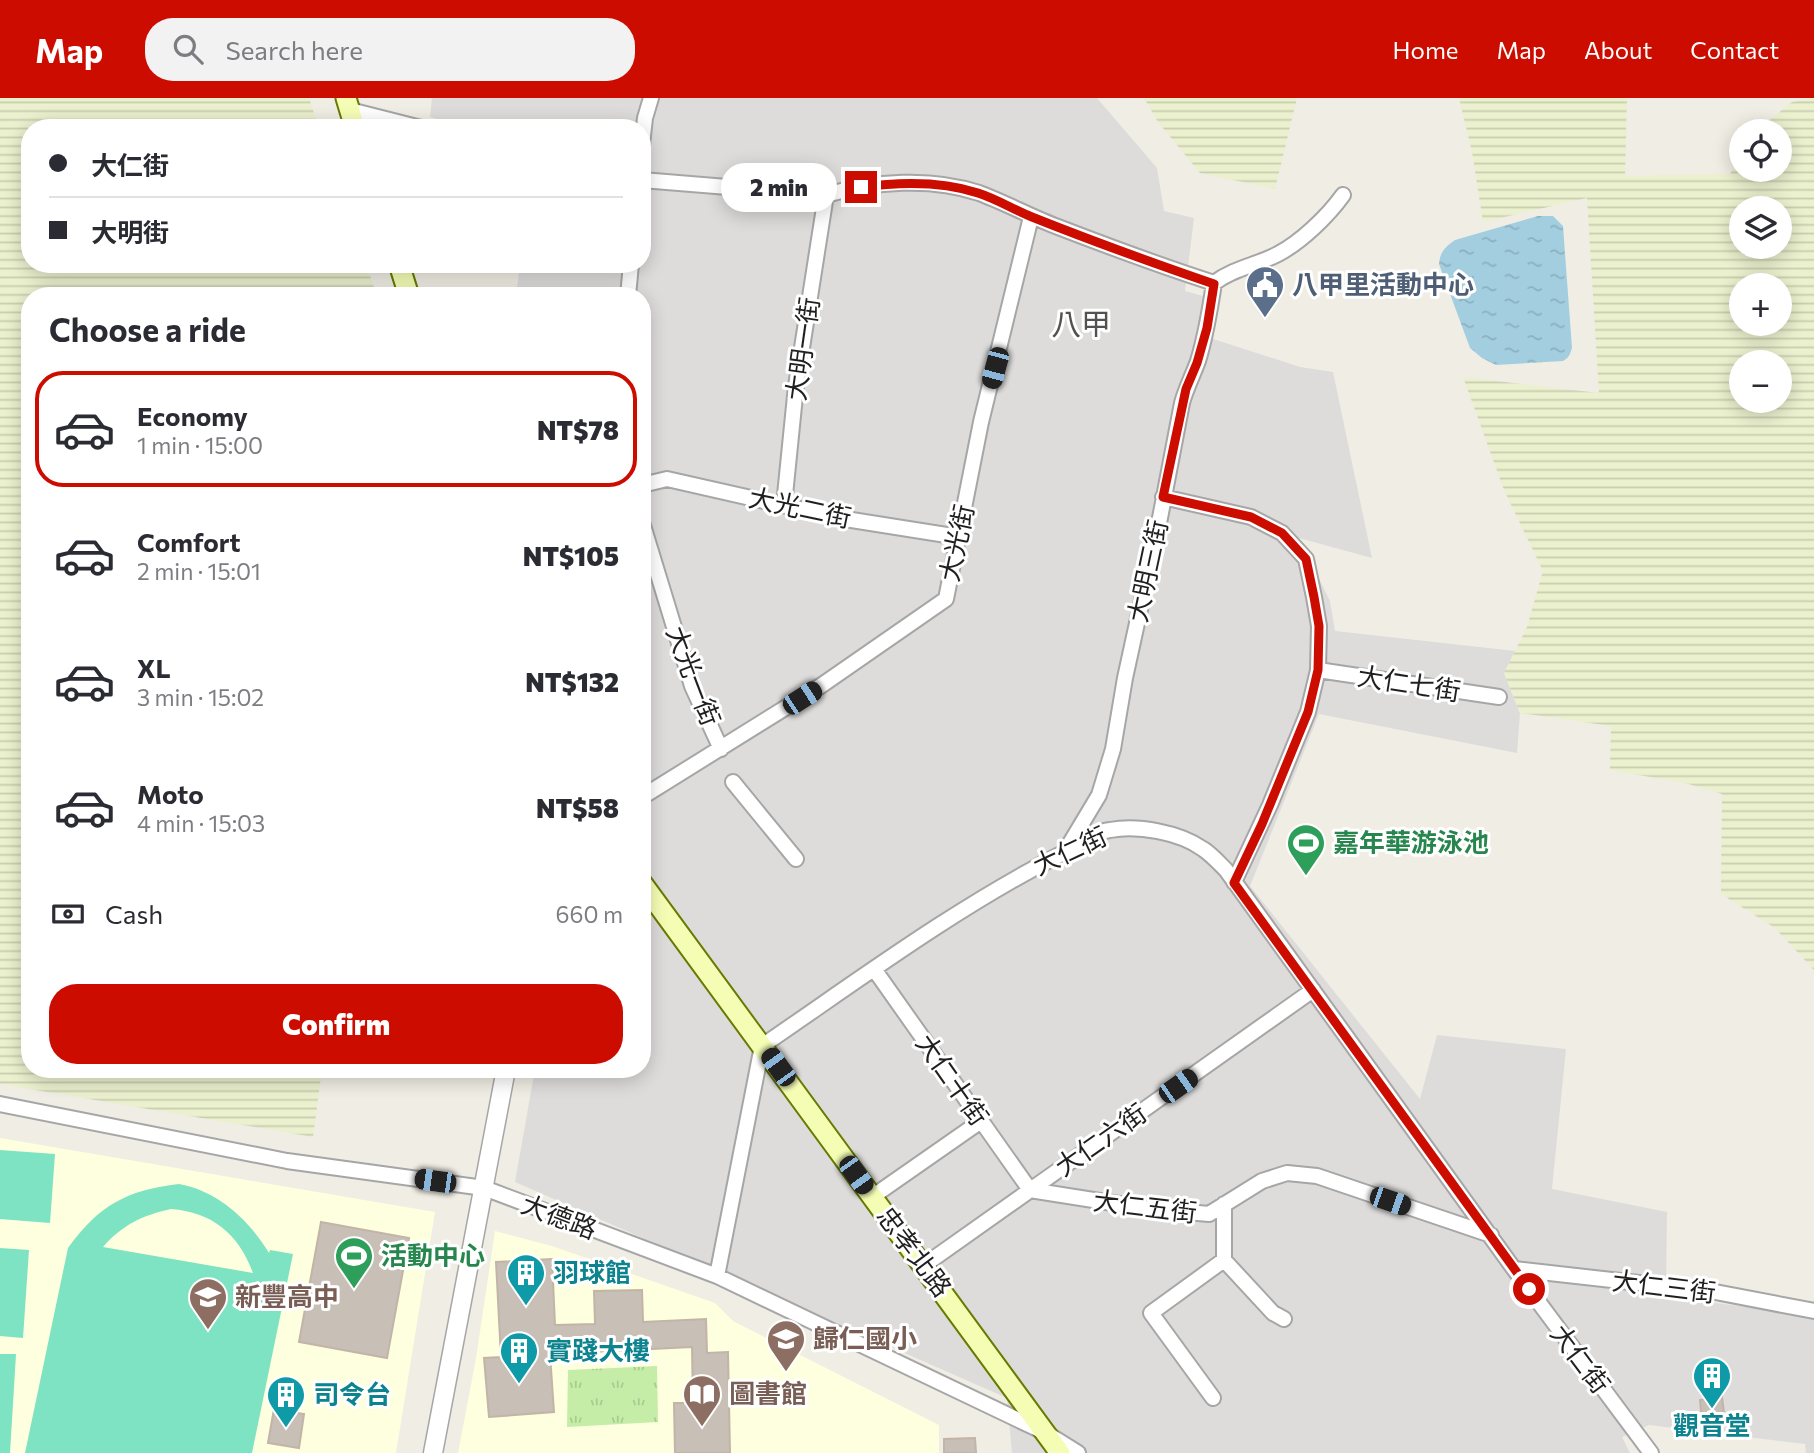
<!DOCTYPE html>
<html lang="en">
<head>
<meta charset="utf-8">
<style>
	:root { --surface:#fff; --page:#f2f2f3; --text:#2b2b33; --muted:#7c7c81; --line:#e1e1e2; --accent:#cd0c00 }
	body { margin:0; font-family:Commissioner,"Noto Sans TC",sans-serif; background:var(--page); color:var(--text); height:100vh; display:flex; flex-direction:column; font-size:26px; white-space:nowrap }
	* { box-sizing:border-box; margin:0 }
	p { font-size:23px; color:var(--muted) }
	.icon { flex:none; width:38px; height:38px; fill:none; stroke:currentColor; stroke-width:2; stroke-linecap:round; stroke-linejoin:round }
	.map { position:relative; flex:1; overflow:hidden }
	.panel { position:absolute; left:21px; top:189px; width:630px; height:791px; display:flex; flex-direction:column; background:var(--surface); border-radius:28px; box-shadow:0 4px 18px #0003 }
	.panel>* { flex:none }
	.guide { position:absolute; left:21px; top:21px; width:630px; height:154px; border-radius:28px; box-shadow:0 4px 18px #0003; display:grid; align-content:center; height:154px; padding:0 28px; background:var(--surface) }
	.controls { position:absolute; left:1729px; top:21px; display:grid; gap:14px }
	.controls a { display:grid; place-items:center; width:63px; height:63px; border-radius:50%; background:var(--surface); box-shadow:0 4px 18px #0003; font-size:35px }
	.end { position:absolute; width:32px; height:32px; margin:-16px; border:9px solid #cd0c00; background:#fff; box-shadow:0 0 0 4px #fff }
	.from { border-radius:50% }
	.bubble { position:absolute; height:49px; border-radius:24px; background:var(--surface); box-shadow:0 4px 18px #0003; font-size:23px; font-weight:800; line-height:49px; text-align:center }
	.car { position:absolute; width:21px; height:42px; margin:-21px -10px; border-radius:9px; box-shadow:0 0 5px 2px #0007; background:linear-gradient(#222 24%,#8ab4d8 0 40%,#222 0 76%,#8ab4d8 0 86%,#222 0) }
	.guide b { display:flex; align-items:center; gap:24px; height:66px; font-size:26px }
	.guide b+b { border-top:2px solid var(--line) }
	.guide i { width:18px; height:18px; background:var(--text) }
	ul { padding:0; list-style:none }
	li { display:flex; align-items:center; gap:21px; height:116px; margin:0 14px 10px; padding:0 14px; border:4px solid transparent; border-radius:28px }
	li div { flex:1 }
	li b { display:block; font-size:26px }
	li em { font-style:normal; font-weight:800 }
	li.active { border-color:var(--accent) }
	li>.icon { width:63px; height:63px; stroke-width:1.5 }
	h2 { padding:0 28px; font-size:32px; line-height:84px }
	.pay { display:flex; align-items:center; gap:18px; height:77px; padding:0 28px; font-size:26px }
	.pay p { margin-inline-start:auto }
	.cta { display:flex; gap:14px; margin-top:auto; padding:14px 28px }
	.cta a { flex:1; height:80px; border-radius:28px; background:var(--accent); color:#fff; font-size:28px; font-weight:800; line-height:80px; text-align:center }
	header { display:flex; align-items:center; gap:42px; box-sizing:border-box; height:98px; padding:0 35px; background:var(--accent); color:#fff }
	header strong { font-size:33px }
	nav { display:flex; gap:38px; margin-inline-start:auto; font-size:24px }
	.search { width:490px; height:63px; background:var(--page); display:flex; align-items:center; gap:18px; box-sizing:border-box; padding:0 24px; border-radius:28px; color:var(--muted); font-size:26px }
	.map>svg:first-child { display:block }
	.residential { fill:#dddcdb }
	.education { fill:#fdffde }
	.farmland { fill:url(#farmland-rules); fill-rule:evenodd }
	.grass { fill:url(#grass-tufts) }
	.pitch { fill:#7ee3c2; fill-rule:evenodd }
	.water { fill:url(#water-ripples) }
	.building { fill:#c8bfb7; stroke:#c2b4a6; stroke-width:2 }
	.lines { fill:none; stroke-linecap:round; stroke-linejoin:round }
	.minor-casing { stroke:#a6a6a6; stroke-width:18 }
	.tertiary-casing { stroke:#a6a6a6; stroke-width:21 }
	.secondary-casing { stroke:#677b00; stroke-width:23 }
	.minor { stroke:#fff; stroke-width:14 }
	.tertiary { stroke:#fff; stroke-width:18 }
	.secondary { stroke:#f5fdb5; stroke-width:19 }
	.route { stroke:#cd0c00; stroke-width:9 }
	.labels { text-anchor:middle; stroke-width:6; stroke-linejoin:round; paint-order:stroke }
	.service-label { font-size:26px; font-weight:bold; fill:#4e5e75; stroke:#fff; text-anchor:start }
	.street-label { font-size:26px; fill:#1f1f1f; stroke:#fff }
	.leisure-label { font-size:26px; font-weight:bold; fill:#27864d; stroke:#fff; text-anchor:start }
	.culture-label { font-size:26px; font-weight:bold; fill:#0d838f; stroke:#fff; text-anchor:start }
	.education-label { font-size:26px; font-weight:bold; fill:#785e54; stroke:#fff; text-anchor:start }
	.quarter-label { font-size:30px; fill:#525252; stroke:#fff }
</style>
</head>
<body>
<header>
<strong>Map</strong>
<div class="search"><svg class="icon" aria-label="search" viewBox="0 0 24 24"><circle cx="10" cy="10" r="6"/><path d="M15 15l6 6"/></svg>Search here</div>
<nav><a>Home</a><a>Map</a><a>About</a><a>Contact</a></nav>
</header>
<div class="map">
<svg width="1814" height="1355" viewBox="0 0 1814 1355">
	<defs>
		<pattern id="farmland-rules" width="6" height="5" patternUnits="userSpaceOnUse" patternTransform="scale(1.75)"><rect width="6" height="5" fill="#ebf0ce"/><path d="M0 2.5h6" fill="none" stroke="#c9cdb0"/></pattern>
		<pattern id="grass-tufts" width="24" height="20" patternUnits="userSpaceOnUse" patternTransform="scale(1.75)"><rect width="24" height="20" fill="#c5eda7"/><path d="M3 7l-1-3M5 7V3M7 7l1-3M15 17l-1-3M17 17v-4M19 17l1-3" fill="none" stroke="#a9cb8f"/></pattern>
		<pattern id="water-ripples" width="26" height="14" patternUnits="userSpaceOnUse" patternTransform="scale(1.75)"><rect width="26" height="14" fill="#a2cee0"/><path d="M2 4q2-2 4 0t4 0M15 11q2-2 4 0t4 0" fill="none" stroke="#8bb0c0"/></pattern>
	</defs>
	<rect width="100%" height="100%" fill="#f0ede4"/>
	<path class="residential" d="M432,0H1097L1157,70L1164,113L1194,120L1185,193L1210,200L1201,237L1300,269L1333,274L1372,460L1299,440L1330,503L1335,533L1515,553L1504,575L1520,615L1517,655L1319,616L1250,788L1420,1001L1437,937L1566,951L1552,1091L1667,1114L1666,1199L1814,1217V1355H1806L1805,1346L1649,1327L1622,1339L1630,1355H1012L1007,1300L515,1084L535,971H642V198H516L520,166H642V30H468L430,19Z"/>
	<path class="education" d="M0,1040L435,1114L396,1355H0Z
		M495,1133L552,1148L715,1205L733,1223L939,1327V1355H458L476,1260Z"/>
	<path class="farmland" d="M0,0H309L319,30H30V166H366L377,198H30V971H322L313,1039L0,986Z
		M1144,0H1297L1275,91L1200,75L1158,24Z
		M1459,0H1627L1625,78L1730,76L1741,57V72H1780V33H1756L1792,4L1814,0V872L1775,830L1721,796L1722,696L1685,685L1610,672L1611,628L1520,615L1504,575L1527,529L1543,473L1504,392L1463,279L1599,295L1587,100L1483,124L1472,54ZM1741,110H1780V149H1741ZM1741,187H1780V226H1741ZM1741,264H1780V303H1741Z"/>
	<path class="grass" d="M657,1268L658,1324L567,1329L568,1272Z"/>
	<path class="pitch" d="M0,1052L55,1056L50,1125L0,1121Z
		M179,1086C218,1093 249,1122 269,1155L270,1152L293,1156L252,1355H25L68,1150C99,1107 127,1092 179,1086ZM171,1111C212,1114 239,1136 253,1175L103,1149C122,1127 143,1117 171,1111Z
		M0,1150L29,1152L23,1240L0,1238Z
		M0,1256H16L10,1355H0Z"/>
	<path class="water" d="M1538,118H1553L1563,128L1572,250C1570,256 1569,260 1563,263L1496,267L1482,260L1470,250L1439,166C1440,154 1445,149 1455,142Z"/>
	<path class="building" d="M321,1124L409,1140L387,1260L299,1244Z
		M552,1161L555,1227L595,1226L594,1193L642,1192L643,1224L706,1221L707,1255L728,1254L730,1355H675L674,1305H693L692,1249L550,1256L554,1314L489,1319L484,1260L501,1259L496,1164Z
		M1722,1299L1725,1323L1702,1324L1700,1302Z
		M274,1311L304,1316L299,1350L268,1345Z
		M975,1340L976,1355H944V1341Z"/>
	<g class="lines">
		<defs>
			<path id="minor" d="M350,12L421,30
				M642,47L645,20L651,0
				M642,82L826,97C873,83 932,79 979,95C1006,105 1031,119 1058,129C1110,149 1161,168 1214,185C1234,170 1257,167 1278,156C1301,144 1328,118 1343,97
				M628,198L631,166
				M642,387L667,381L839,420L959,439
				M1163,399L1251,419L1282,435L1306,461L1314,499L1319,528L1318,572L1308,614L1270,707L1234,784
				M784,407L796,288L826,97
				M642,424L692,588L721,651
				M1318,572L1499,599
				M733,684L796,761
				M642,699L822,587L946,501L981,324L1031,119
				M1066,752L1099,697L1113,651L1125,580L1160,420L1182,305C1186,290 1193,277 1198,263C1206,237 1210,212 1214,185
				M874,871L1030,1092L1144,1110L1209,1116L1262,1083L1287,1075L1317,1078L1491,1137
				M0,1006L287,1063L484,1090L717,1178L1046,1335L1078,1355
				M872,1099L981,1023
				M1224,1106V1162L1273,1215L1284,1221
				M923,1168L1313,892
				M1514,1171L1710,1193L1814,1213
				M717,1178L762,948C860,881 957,809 1063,755C1079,747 1092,734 1110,732C1138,727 1179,734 1203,751C1211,756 1219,765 1226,772L1514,1171L1651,1355
				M1213,1300L1151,1215L1224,1162"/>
			<path id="tertiary" d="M433,1355L506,971"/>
			<path id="secondary" d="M346,0L355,30
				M399,166L409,198
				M642,785L1060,1355"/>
		</defs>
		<use href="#minor" class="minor-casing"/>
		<use href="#tertiary" class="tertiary-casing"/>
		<use href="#secondary" class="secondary-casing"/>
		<use href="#minor" class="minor"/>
		<use href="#tertiary" class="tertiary"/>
		<use href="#secondary" class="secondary"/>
	</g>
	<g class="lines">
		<path class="route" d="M861,89C899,84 942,83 978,95C997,101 1014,112 1032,119C1092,143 1153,165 1214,186L1207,230L1197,265L1186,291L1163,399L1251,419L1282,435L1306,461L1314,499L1319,528L1318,572L1308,614L1262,726L1234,785L1529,1191"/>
	</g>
	<defs>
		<symbol id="civic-pin" viewBox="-11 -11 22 30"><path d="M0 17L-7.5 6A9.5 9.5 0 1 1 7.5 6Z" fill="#5c6f8a" stroke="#fff"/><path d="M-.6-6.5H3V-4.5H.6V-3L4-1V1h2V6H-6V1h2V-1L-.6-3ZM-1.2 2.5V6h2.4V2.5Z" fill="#fff"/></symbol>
		<symbol id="stadium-pin" viewBox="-11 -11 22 30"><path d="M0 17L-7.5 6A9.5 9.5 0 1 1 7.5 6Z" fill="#2e9e5b" stroke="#fff"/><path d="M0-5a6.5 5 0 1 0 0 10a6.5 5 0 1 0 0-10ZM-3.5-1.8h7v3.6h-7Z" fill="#fff"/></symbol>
		<symbol id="building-pin" viewBox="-11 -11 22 30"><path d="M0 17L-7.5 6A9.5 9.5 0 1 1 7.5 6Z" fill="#0f9aa8" stroke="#fff"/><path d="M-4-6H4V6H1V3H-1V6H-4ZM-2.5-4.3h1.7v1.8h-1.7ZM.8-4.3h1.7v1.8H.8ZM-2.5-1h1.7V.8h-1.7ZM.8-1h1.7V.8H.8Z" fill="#fff"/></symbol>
		<symbol id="school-pin" viewBox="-11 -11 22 30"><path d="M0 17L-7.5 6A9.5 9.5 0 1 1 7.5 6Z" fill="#8d6e63" stroke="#fff"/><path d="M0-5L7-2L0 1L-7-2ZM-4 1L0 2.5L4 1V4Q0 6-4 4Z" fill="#fff"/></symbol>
		<symbol id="library-pin" viewBox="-11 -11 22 30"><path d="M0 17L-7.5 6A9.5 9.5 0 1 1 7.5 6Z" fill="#8d6e63" stroke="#fff"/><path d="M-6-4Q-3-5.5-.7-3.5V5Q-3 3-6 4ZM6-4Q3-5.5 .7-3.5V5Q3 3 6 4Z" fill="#fff"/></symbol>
	</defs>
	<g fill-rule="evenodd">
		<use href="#civic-pin" x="1243" y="165" width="44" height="60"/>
		<use href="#stadium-pin" x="1284" y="723" width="44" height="60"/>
		<use href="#stadium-pin" x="332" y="1136" width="44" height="60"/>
		<use href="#building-pin" x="504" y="1153" width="44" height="60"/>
		<use href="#school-pin" x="186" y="1177" width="44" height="60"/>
		<use href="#school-pin" x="764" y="1219" width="44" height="60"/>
		<use href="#building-pin" x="497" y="1231" width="44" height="60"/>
		<use href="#building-pin" x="1690" y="1256" width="44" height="60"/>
		<use href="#library-pin" x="680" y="1274" width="44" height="60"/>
		<use href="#building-pin" x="264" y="1275" width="44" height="60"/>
	</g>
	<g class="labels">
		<g class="service-label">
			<text x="1292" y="196">八甲里活動中心</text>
		</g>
		<g class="street-label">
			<text transform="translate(803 251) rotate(-82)" y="9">大明一街</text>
			<text transform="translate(800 410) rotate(12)" y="9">大光二街</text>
			<text transform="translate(957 445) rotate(-78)" y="9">大光街</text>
			<text transform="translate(1148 473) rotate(-78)" y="9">大明三街</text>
			<text transform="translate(693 578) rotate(69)" y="9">大光一街</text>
			<text transform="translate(1409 586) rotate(9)" y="9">大仁七街</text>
			<text transform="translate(1070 753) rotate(-25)" y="9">大仁街</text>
			<text transform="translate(952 982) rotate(55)" y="9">大仁十街</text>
			<text transform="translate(1101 1042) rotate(-35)" y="9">大仁六街</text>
			<text transform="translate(1145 1109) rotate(7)" y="9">大仁五街</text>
			<text transform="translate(559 1119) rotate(21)" y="9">大德路</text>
			<text transform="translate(914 1154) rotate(53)" y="9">忠孝北路</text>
			<text transform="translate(1664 1189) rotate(7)" y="9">大仁三街</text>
			<text transform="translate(1580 1261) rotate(53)" y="9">大仁街</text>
		</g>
		<g class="leisure-label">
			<text x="1333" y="754">嘉年華游泳池</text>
			<text x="381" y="1167">活動中心</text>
		</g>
		<g class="culture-label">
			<text x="553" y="1184">羽球館</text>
			<text x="546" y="1262">實踐大樓</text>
			<text x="313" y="1306">司令台</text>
			<text x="1712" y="1337" text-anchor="middle">觀音堂</text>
		</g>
		<g class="education-label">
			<text x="235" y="1208">新豐高中</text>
			<text x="813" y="1250">歸仁國小</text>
			<text x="729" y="1305">圖書館</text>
		</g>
		<g class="quarter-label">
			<text x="1081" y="237">八甲</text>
		</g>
	</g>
</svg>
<div class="controls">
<a><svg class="icon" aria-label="locate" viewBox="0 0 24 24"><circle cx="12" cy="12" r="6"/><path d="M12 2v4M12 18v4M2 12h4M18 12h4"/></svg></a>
<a><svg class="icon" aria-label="layers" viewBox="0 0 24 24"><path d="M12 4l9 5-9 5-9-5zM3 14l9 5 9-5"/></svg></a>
<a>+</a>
<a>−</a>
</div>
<i class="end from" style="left:1529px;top:1191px"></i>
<i class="end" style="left:861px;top:89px"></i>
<div class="bubble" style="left:721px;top:65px;width:116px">2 min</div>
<i class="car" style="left:995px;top:270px;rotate:195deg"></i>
<i class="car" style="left:802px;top:600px;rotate:57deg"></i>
<i class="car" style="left:778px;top:969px;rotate:324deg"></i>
<i class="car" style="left:1178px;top:988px;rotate:55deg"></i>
<i class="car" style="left:856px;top:1077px;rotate:144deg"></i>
<i class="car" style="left:435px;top:1083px;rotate:278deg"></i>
<i class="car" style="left:1390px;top:1103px;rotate:109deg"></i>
<div class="guide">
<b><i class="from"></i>大仁街</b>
<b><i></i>大明街</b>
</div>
<section class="panel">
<h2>Choose a ride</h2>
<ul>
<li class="active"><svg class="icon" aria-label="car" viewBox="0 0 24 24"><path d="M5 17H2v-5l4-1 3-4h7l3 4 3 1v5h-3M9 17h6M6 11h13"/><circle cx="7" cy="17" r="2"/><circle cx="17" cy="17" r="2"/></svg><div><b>Economy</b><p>1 min · 15:00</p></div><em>NT$78</em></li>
<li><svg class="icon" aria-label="car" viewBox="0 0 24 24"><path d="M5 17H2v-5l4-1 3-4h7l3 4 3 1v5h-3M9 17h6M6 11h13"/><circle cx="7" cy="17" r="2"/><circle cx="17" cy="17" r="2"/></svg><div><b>Comfort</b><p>2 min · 15:01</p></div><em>NT$105</em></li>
<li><svg class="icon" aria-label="car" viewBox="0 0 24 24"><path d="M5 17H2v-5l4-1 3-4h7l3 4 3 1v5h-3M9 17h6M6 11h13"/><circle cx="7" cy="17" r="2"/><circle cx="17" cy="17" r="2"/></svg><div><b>XL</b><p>3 min · 15:02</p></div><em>NT$132</em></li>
<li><svg class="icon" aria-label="car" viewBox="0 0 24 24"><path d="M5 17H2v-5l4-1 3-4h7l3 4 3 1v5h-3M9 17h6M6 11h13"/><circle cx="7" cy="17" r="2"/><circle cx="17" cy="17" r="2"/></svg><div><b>Moto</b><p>4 min · 15:03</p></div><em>NT$58</em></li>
</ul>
<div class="pay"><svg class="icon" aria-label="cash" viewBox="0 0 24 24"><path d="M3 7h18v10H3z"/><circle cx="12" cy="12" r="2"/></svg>Cash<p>660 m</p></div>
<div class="cta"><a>Confirm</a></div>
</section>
</div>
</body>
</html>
